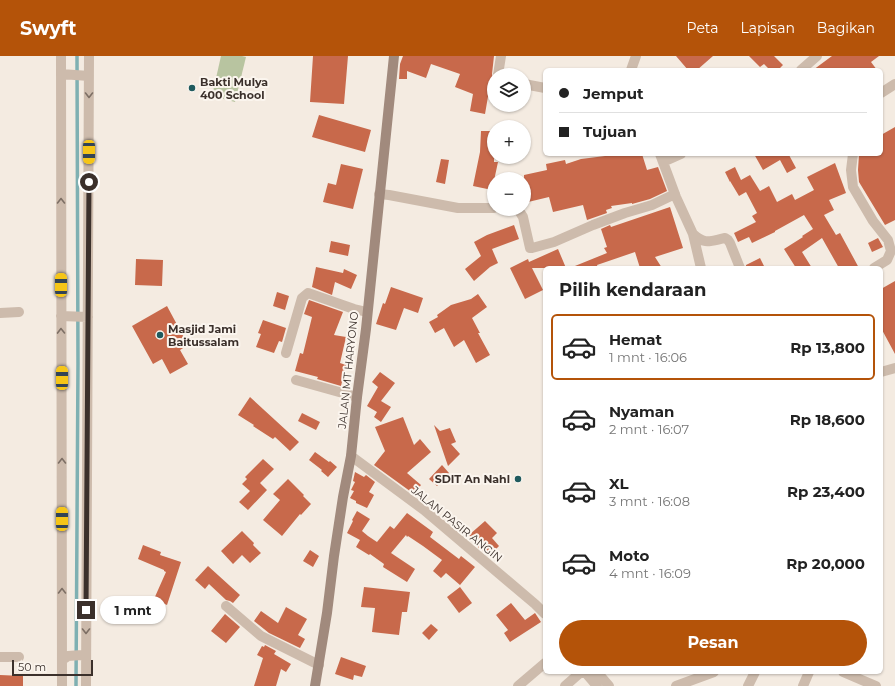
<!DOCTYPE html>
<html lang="id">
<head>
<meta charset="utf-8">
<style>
	:root { --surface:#fff; --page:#f2f2f2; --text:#222; --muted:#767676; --line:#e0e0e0; --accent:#b45309 }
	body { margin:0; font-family:Montserrat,sans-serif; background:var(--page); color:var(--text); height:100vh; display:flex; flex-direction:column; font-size:15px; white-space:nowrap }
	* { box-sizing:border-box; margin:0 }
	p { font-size:13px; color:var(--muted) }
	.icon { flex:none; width:22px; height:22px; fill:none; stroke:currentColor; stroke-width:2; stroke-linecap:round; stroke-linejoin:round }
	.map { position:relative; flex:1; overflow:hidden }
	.drawer { position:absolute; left:543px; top:210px; width:340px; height:408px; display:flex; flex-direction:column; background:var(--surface); border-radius:6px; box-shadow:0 1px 3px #0004 }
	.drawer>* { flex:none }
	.banner { position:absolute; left:543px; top:12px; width:340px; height:88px; border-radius:6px; box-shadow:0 1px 3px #0004; display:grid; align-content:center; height:88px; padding:0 16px; background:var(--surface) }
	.fabs { position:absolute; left:487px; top:12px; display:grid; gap:8px }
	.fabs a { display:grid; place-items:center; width:44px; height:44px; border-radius:50%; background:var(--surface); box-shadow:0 1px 3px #0004; font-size:20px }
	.scale { position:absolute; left:12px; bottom:10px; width:81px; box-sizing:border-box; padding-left:4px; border:2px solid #3b302b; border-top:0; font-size:11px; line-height:14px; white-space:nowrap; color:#3b302b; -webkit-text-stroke:3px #fbf5ee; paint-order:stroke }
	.end { position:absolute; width:18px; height:18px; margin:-9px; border:5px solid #3b302b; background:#fff; box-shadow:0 0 0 2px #fff }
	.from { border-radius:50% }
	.bubble { position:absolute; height:28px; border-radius:14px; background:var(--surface); box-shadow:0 1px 3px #0004; font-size:13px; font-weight:700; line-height:28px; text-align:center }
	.car { position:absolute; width:12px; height:24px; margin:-12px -6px; border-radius:5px; box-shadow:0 0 3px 1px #0007; background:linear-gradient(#f5c518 24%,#345 0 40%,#f5c518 0 76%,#345 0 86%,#f5c518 0) }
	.banner b { display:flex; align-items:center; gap:14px; height:38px; font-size:15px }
	.banner b+b { border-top:1px solid var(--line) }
	.banner i { width:10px; height:10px; background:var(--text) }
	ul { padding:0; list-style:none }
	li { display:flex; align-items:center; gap:12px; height:66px; margin:0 8px 6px; padding:0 8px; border:2px solid transparent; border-radius:6px }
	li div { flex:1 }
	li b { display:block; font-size:15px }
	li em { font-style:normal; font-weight:700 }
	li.selected { border-color:var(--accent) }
	li>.icon { width:36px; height:36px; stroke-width:1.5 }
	h2 { padding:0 16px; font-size:18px; line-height:48px }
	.button { display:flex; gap:8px; margin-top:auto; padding:8px 16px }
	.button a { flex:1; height:46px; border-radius:24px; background:var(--accent); color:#fff; font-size:16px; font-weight:700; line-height:46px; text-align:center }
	header { display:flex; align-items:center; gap:24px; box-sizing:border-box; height:56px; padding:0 20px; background:var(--accent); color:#fff }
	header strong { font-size:19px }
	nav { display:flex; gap:22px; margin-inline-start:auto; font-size:14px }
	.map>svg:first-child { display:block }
	.green { fill:#b8c4a0 }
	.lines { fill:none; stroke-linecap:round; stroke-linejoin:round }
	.stream { stroke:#7fb0b2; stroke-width:3.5 }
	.building { fill:#c8694b }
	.minor { stroke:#cdbbac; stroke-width:10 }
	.tertiary { stroke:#cdbbac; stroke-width:10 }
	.secondary { stroke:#a18a7d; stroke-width:10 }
	.oneway { stroke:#7d6f65 }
	.route { stroke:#3b302b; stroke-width:5 }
	.poi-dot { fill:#1f5a5e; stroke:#fbf5ee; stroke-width:1.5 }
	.labels { text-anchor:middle; stroke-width:4; stroke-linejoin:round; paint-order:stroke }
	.poi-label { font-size:11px; font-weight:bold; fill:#3b302b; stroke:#fbf5ee; text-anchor:start }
	.street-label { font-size:11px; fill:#3b302b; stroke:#fbf5ee }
</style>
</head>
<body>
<header>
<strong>Swyft</strong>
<nav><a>Peta</a><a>Lapisan</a><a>Bagikan</a></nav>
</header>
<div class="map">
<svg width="895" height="630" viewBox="0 0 895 630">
	<rect width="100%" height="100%" fill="#f4ebe1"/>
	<path class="green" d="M221,0H242L246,1L235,46L212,40Z"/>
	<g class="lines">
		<path class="stream" d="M76,630L78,307L77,0"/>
	</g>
	<path class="building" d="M313,0H348L344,48L310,46Z
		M403,0H494L492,18L493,23L491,30L490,29L485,58L470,55L473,38L455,31L460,18L431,8L426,22L407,15V23H399L400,8Z
		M676,0H713L697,14H688Z
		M749,0H774L783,9L778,14H770L764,8L760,11Z
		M832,0H879L871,6L877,14H813Z
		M319,59L371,74L365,96L312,81Z
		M895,71V164L885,169L859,126L858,114L859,98H881V79Z
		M481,75H494V106H498L492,134L473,130L480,96Z
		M605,98H642L647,114L658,111L667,135L650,143L632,148V147L611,150L612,152L606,154L607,157L587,164L583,149L553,156L549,141L524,147V119L547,114L546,108L565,104L566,108L581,103L605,100Z
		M754,98H790L789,99L796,112L787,117L780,104L763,114Z
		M441,103L449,104L445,128L436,126Z
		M835,107L846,137L829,144L834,154L824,159L836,179L840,177L859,212H839L822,182L802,196L812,212H796L784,193L803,181L802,180L813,173L804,159L775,175V176L752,187L749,181L738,186L734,177L756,166L752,160L757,157L746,136L739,140L730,125V126L725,116L735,111L741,124L750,119L760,135L769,130L777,146L792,138L795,144L814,134L807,121Z
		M341,108L363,113L353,153L323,146L328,127L336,129Z
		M670,151L683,192L655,201L662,212H640L635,196L597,209L598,212H570L607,197L604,192L607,191L601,173L610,169L611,171Z
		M514,169L519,183L492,193L498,207L490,211L474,225L465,213L481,200L474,186L487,179Z
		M878,182L883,191L872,196L868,187Z
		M331,185L350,189L348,200L329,196Z
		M558,193L566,212H532L543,234L525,243L510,212L528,203L529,206Z
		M760,202L765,212H746V209Z
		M136,203L163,204L162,230L135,229Z
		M316,211L343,217L344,213L357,219L351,233L335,226L332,239L312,231Z
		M895,225V298L881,272V233Z
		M391,231L423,242L418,257L404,252L396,274L376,268L383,247L385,248Z
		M277,236L289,240L285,254L273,250Z
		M478,238L487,251L472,262L480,277H478L490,299L476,307L464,284L454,291L444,272L435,277L429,266L438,261L437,259L451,249L471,243Z
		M309,244L343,256L334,279L346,281L340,307L346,309L341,330L317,323L318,321L295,315L300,297L303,298L312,261L304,258Z
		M167,250L188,289L180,294L188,308L170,318L162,303L153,308L132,270Z
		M263,264L286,272L282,286L279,285L274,297L256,291L261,278L258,277Z
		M380,316L395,327L381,345L391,351L381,366L374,361L377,356L367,350L378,331L372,326Z
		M250,341L299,386L290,395L275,381L273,383L253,370L254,369L238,359Z
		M302,357L320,366L316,374L298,365Z
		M403,361L414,389L420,383L431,396L407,417L421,429L414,438L374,409L385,395L375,371Z
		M434,369L440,375L450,372L456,386L451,388L460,398L448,410Z
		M315,396L329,406L330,405L337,411L328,421L321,415L322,414L309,404Z
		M263,403L274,413L260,427L267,434L248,454L239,446L250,435L242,428L247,423L245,421Z
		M442,409L449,417L437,430L429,423Z
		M355,416L364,421L366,419L375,426L369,436L374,439L367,452L356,447V445L350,442L354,435L351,434L355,426L353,425Z
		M288,423L304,439L303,440L311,448L301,459L300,458L282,480L263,464L280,444L273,438Z
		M357,455L370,463L362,475L368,480L377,486L390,470L394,473L407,457L433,476L430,481L459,503L461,500L475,511L460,529L446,517L441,522L433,515L442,504L423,490L408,480L407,481L406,479L391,497L415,513L407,526L383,511L384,508L370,498L369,499L356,491L360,484L347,477L353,465L352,464Z
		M485,465L497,477L492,482L499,490L489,500L479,492L469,479Z
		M242,475L254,487L253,489L261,497L250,507L242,499L233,508L221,495Z
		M143,489L161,496L160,499L181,506L167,549L154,543L166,516L164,515V514L138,503Z
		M310,494L319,500L313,511L303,505Z
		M208,510L240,539L233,547L230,545L226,544L209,528L205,533L195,524Z
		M364,531L410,536L407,556H402L399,579L372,576L375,552L361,551Z
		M460,531L472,547L459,557L447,541Z
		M511,547L525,564L535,557L541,566L510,586L504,577L508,574L496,559Z
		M286,551L307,563L298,579L305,583L300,592L269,577L254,565L261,555L278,567Z
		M225,558L240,571L226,587L211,575Z
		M431,568L438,574L429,584L422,577Z
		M265,589L276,595L274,598L291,608L286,616L281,613L276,630H254L263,602L257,599L262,590L264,591Z
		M341,601L366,610L362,621L354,619L353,624L335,618Z
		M0,619L23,620V630H0Z"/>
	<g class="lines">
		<path class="minor" d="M61,0L62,630
			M631,14L636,0
			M801,14L817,0
			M61,18L89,20
			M498,19L501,0
			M524,28L545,32
			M881,37L895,28
			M660,98L676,141L693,178L701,212
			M853,98L851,114L853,131L873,165L888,184L891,195L887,204L874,212
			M663,106L681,98
			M379,138L389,139L458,152H494
			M518,153L523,161L530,192H532L554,186L593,169L625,157L652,149L675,138
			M693,178C705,189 710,185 725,182L728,184L730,187L740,212
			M0,257L19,256
			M61,260L88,261
			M286,297L302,242L308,237L354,253L367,256
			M881,316L895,312
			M296,324L357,341
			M226,550L261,580L319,609
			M0,601H19
			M62,604L68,600L82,599L86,602
			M585,616L597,630
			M843,616L876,630
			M86,630L89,0
			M518,630L545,607
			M565,630L581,616
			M676,630L714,616
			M748,630L755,616
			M803,630L809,616"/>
		<path class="tertiary" d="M351,400L424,454L535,548L545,558
			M597,616L609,630"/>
		<path class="secondary" d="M315,630L327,557L334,500L343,441L351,400L357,341L366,273L394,0"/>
	</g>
	<defs><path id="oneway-chevron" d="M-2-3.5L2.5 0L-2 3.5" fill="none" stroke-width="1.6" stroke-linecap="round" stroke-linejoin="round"/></defs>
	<g class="oneway">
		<use href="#oneway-chevron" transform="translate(89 39) rotate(90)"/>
		<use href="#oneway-chevron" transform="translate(61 145) rotate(-90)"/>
		<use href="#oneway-chevron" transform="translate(61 275) rotate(-91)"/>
		<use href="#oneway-chevron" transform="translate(62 405) rotate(-90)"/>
		<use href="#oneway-chevron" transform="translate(62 535) rotate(-90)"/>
		<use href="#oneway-chevron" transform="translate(86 575) rotate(90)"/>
	</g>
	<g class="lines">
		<path class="route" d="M86,554L89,126"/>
	</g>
	<g class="poi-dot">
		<circle cx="192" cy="32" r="4"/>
		<circle cx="160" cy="279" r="4"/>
		<circle cx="518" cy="423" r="4"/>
	</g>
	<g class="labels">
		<g class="poi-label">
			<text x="200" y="30">Bakti Mulya<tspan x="200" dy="13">400 School</tspan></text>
			<text x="168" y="277">Masjid Jami<tspan x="168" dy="13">Baitussalam</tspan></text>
			<text x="510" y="427" text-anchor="end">SDIT An Nahl</text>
		</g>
		<g class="street-label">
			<text transform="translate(348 314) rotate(-84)" y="4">JALAN MT HARYONO</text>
			<text transform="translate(457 468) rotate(39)" y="4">JALAN PASIR ANGIN</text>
		</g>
	</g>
</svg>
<div class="fabs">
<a><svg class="icon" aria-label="layers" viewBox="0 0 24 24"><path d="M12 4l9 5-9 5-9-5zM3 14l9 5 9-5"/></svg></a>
<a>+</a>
<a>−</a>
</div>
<div class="scale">50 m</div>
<i class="end from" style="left:89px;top:126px"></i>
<i class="end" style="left:86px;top:554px"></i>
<div class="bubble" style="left:100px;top:540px;width:66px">1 mnt</div>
<i class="car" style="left:89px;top:96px;rotate:180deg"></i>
<i class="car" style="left:61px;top:229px;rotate:0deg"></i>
<i class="car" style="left:62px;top:322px;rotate:0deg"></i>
<i class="car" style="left:62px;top:463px;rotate:0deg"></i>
<div class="banner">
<b><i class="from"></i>Jemput</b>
<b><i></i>Tujuan</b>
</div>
<section class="drawer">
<h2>Pilih kendaraan</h2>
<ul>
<li class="selected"><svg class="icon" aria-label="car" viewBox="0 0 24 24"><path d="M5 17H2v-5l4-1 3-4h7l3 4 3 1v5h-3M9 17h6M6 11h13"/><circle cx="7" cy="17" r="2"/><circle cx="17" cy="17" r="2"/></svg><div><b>Hemat</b><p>1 mnt · 16:06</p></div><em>Rp 13,800</em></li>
<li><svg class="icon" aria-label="car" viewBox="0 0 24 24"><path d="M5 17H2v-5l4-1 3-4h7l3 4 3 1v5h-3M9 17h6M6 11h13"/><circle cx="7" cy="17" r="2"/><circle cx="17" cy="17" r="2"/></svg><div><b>Nyaman</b><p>2 mnt · 16:07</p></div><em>Rp 18,600</em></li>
<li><svg class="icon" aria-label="car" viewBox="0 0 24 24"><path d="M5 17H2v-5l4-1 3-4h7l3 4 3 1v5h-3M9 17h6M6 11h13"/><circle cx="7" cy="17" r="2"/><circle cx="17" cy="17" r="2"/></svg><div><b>XL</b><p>3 mnt · 16:08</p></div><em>Rp 23,400</em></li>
<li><svg class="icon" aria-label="car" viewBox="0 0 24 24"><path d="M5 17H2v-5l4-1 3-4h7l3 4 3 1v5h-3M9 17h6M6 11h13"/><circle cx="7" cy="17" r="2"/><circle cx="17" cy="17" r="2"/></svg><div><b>Moto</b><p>4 mnt · 16:09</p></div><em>Rp 20,000</em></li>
</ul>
<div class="button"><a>Pesan</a></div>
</section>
</div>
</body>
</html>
